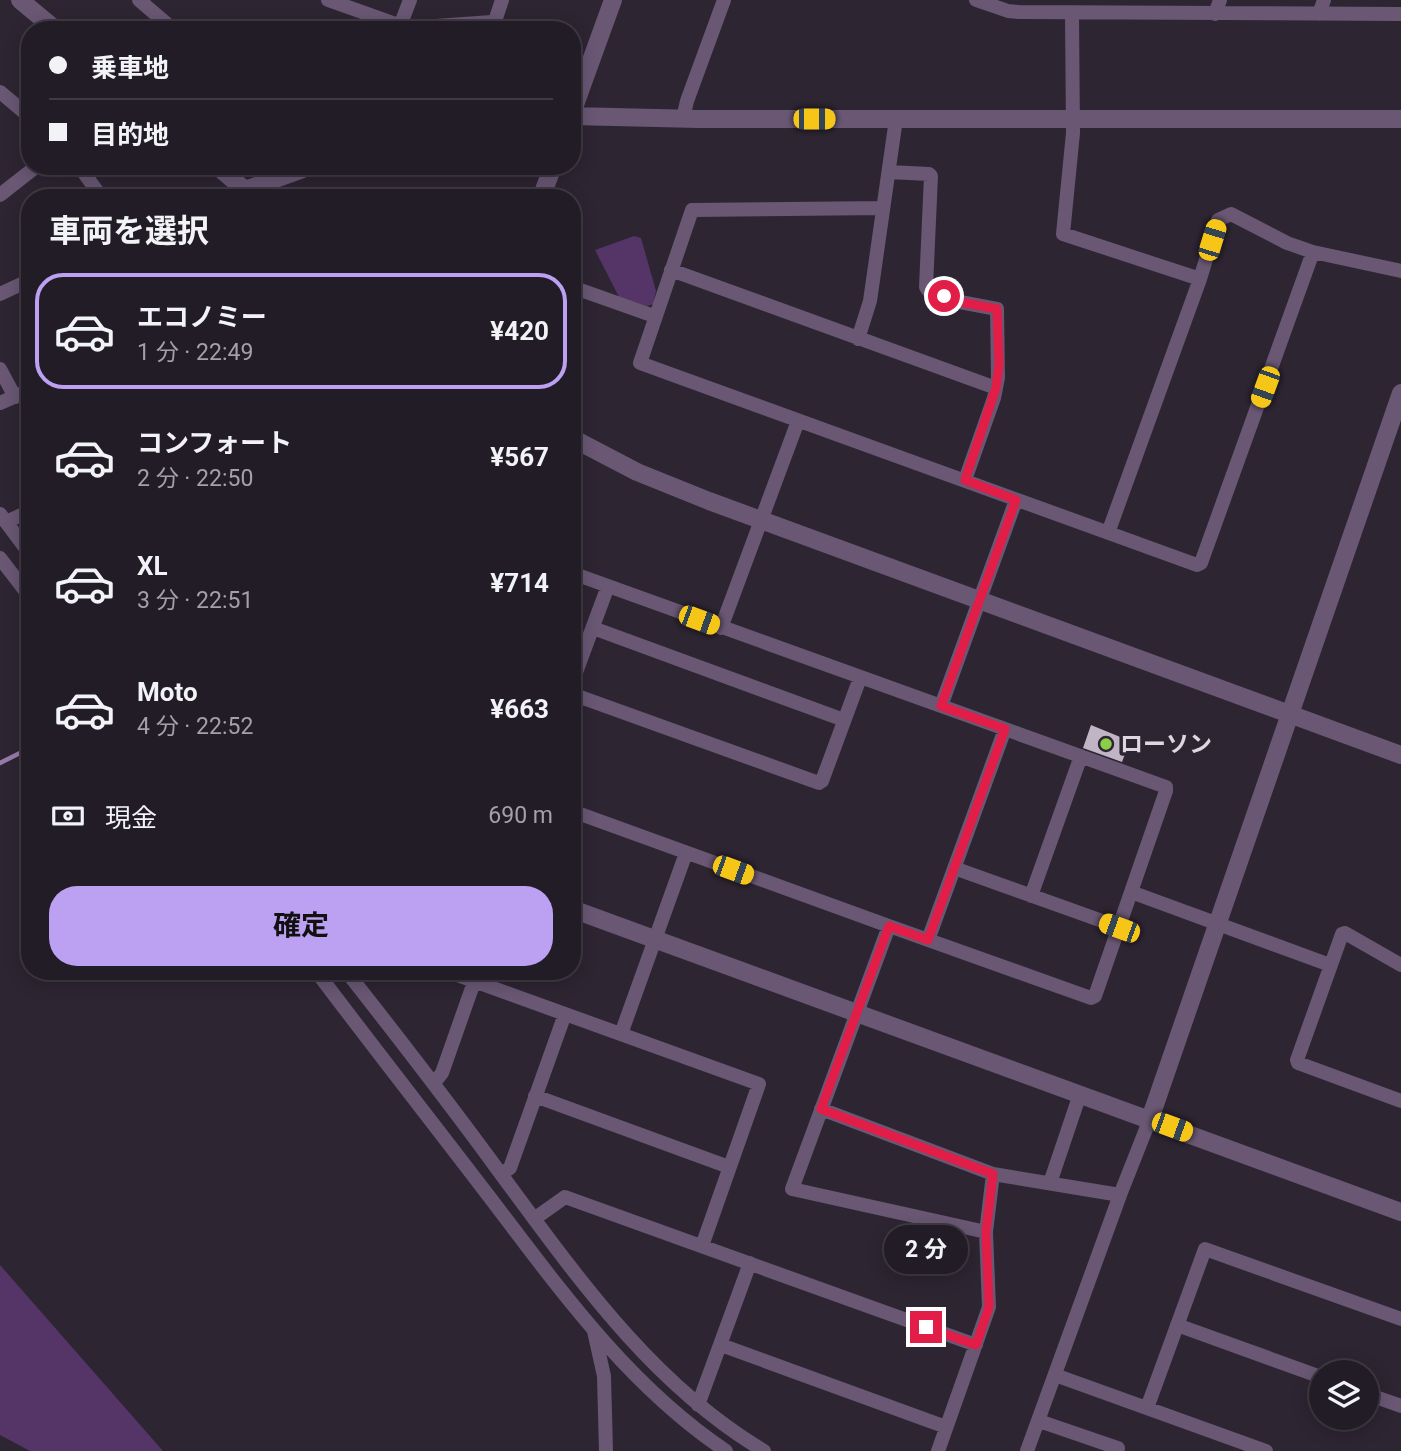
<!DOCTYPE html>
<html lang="ja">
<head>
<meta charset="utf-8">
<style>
	:root { --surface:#221c26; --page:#2a252e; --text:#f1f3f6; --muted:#a2a1a7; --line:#3f3a43; --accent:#bca0f2 }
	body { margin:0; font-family:Roboto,"Noto Sans JP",sans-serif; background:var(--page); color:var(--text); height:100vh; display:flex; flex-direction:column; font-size:26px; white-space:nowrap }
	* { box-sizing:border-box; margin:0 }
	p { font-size:23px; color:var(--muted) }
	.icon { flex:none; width:38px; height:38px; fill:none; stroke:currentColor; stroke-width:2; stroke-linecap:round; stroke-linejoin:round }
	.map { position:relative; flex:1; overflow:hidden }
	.details { position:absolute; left:21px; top:189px; width:560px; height:791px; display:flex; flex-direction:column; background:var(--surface); border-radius:28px; box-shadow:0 4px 18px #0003,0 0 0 2px var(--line) }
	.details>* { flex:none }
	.hud { position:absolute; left:21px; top:21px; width:560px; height:154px; border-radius:28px; box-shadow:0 4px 18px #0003,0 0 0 2px var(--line); display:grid; align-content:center; height:154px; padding:0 28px; background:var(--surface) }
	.fabs { position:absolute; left:1309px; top:1360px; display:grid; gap:14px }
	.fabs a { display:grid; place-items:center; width:70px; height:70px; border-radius:50%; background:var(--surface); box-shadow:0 4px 18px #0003,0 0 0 2px var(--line); font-size:35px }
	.end { position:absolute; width:32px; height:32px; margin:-16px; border:9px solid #e11d48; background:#fff; box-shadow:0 0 0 4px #fff }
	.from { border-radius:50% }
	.bubble { position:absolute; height:49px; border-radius:24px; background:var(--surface); box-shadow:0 4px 18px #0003,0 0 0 2px var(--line); font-size:23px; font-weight:700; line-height:49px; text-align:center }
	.car { position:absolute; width:21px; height:42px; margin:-21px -10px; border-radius:9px; box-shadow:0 0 5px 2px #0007; background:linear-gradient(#f5c518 24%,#345 0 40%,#f5c518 0 76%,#345 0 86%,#f5c518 0) }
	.hud b { display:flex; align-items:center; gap:24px; height:66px; font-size:26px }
	.hud b+b { border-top:2px solid var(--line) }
	.hud i { width:18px; height:18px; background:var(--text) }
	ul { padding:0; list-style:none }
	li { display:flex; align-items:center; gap:21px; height:116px; margin:0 14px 10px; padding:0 14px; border:4px solid transparent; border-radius:28px }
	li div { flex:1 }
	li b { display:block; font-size:26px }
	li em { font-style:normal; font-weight:700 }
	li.on { border-color:var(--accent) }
	li>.icon { width:63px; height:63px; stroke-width:1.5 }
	h2 { padding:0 28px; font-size:32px; line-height:84px }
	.pay { display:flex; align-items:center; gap:18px; height:77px; padding:0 28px; font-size:26px }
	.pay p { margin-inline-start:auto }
	.action { display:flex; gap:14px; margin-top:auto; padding:14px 28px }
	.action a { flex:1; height:80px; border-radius:28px; background:var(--accent); color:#111; font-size:28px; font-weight:700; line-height:80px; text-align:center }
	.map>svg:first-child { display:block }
	.green { fill:#553467 }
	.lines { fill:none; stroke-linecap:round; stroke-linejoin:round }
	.stream { stroke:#987aaa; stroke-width:4.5 }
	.building { fill:#bfb5c5 }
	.minor { stroke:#695774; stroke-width:14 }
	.tertiary { stroke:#695774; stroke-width:18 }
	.route { stroke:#e11d48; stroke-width:9 }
	.poi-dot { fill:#8bce47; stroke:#2d2532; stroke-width:2.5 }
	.labels { text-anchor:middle; stroke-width:7; stroke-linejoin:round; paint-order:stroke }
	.poi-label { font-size:23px; font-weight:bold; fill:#ddd8e0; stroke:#2d2532; text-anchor:start }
</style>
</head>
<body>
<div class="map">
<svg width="1401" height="1451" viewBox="0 0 1401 1451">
	<rect width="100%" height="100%" fill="#2d2532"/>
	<path class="green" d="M634,236L641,238L656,291L653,304L647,306L619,297L595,250Z
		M0,1265L163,1451H30L0,1435Z"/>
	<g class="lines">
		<path class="stream" d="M0,763L30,748"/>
	</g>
	<path class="building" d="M1091,725L1130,741L1122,762L1083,748Z"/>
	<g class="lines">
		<path class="minor" d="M139,0L174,30
			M328,0L407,28L492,22L495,21L502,0
			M976,0L1008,11L1019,12L1401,14
			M1072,14L1073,133L1063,234L1200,279
			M1215,14L1220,0
			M1319,14L1324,0
			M400,26L410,0
			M0,92L30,117
			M683,118L687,101L724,0
			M79,166L102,198
			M889,172L929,174L931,176L926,287L928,290L960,302L997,309L998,378L994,398L965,480
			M0,195L37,166
			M226,198L245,190
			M883,208L692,210L640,363L1197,565L1201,563L1313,252
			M671,270L996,388
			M572,287L654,316
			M0,294L30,280
			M858,339L870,301L896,119
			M0,369L15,397
			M0,403L30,390
			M0,514L30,554
			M6,522L30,511
			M1108,533L1200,279L1218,220L1231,214L1287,243L1313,252L1401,271
			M0,558L30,597
			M572,573L1166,787V791L1095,996L1091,998L889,926L792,1189L986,1232
			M593,628L844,720
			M721,628L798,421
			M572,683L608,586
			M572,694L819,783L822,781L860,678
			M941,706L1016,500
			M572,811L889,926
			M954,868L1119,927
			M1131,892L1330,965
			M1031,896L1081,756
			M928,940L1005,729
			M1401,965L1345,933L1342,934L1297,1060L1298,1063L1401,1101
			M316,971C374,1048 433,1123 491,1199C561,1291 629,1386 726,1451
			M346,971C398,1037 449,1103 498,1170C575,1274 651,1384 764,1451
			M446,971L759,1084L702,1246
			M621,1034L686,853
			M434,1083L442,1073L474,982
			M535,1096L729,1167
			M821,1109L993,1174L1120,1195
			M501,1174L510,1168L565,1014
			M1050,1183L1080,1094
			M534,1219L565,1197L976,1345
			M1177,1325L1321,1377
			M594,1331L604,1376L606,1451
			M721,1345L946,1427
			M1055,1375L1266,1451
			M1367,1394L1401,1406
			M698,1405L750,1263
			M1147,1408L1205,1249L1401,1319
			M1039,1421L1118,1448
			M938,1451L989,1307L986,1232L993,1174
			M1027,1451L1120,1195L1150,1119"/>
		<path class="tertiary" d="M20,0L56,30
			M572,113L613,0
			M572,116L698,119H1401
			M217,166L245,190L311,166
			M541,198L553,166
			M572,438L637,472L709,501L1401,755
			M572,909L1401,1212
			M1150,1119L1401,393"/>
	</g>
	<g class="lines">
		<path class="route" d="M926,1327L976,1345L989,1307L986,1232L993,1174L821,1109L889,926L928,940L1005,729L941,706L1016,500L965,480L996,388L999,365L997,309L960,302L944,296"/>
	</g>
	<circle class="poi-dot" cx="1106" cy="744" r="7"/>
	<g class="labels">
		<g class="poi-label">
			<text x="1120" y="752">ローソン</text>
		</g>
	</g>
</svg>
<div class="fabs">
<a><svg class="icon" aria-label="layers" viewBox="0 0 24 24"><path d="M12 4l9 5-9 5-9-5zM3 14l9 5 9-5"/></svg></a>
</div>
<i class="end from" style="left:944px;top:296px"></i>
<i class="end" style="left:926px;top:1327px"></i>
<div class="bubble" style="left:884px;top:1225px;width:84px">2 分</div>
<i class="car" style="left:814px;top:119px;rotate:90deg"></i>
<i class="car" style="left:1212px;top:240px;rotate:17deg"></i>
<i class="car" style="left:1265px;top:387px;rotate:200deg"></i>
<i class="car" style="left:699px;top:620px;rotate:110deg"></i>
<i class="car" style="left:733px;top:870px;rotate:110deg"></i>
<i class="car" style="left:1119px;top:928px;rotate:290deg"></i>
<i class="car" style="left:1172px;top:1127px;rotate:110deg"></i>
<div class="hud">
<b><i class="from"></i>乗車地</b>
<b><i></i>目的地</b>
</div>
<section class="details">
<h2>車両を選択</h2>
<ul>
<li class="on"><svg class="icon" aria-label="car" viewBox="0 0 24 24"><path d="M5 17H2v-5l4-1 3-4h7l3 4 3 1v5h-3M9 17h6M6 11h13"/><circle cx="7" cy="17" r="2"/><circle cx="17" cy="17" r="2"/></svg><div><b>エコノミー</b><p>1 分 · 22:49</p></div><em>¥420</em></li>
<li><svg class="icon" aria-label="car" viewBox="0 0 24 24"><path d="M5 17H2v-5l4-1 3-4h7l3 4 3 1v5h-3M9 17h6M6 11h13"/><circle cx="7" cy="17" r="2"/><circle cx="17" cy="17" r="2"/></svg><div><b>コンフォート</b><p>2 分 · 22:50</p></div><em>¥567</em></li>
<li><svg class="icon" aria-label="car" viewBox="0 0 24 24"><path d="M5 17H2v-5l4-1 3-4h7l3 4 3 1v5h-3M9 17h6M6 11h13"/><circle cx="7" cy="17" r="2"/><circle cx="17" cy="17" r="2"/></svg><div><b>XL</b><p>3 分 · 22:51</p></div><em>¥714</em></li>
<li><svg class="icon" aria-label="car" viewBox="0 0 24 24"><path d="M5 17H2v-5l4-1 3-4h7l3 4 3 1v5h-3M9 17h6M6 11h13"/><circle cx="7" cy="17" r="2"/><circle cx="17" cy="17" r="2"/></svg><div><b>Moto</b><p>4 分 · 22:52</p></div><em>¥663</em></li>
</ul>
<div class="pay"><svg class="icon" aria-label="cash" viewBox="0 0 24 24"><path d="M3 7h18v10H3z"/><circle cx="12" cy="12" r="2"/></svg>現金<p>690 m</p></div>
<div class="action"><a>確定</a></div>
</section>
</div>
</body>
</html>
